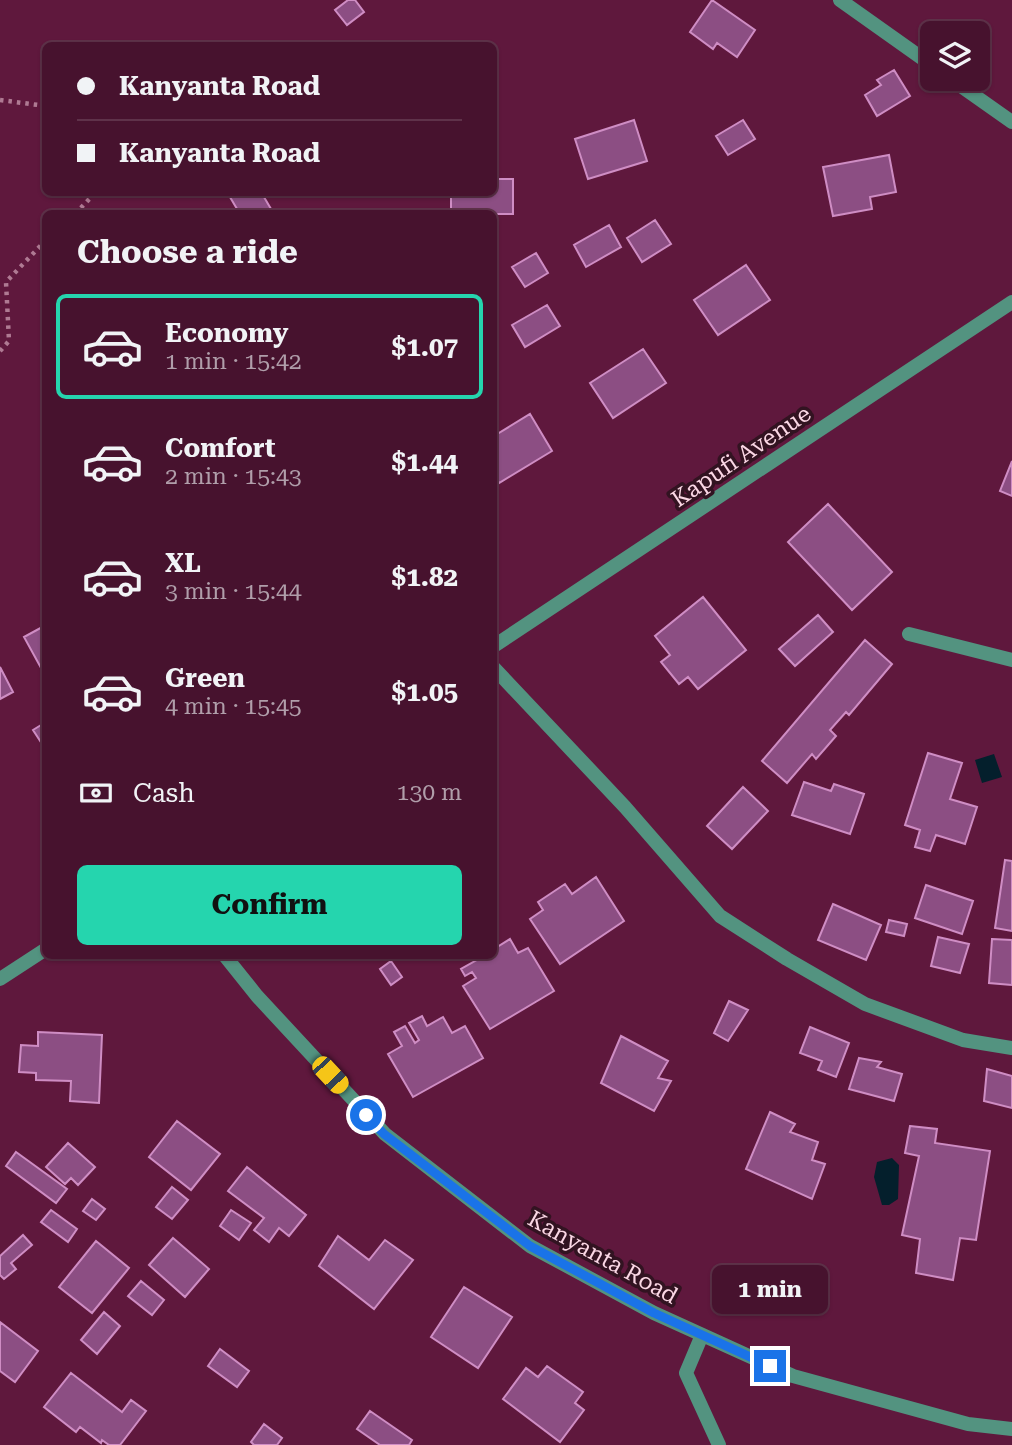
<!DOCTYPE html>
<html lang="en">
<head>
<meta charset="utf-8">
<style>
	:root { --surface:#47122e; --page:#4e1b36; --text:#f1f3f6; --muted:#b09eaa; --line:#5f324a; --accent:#25d5ae }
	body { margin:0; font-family:"Roboto Serif",serif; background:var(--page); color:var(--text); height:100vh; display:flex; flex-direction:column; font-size:26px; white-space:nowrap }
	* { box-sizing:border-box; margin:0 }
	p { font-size:23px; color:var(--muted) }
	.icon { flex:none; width:38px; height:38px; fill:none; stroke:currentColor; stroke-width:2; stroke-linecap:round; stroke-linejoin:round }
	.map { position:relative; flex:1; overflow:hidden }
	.drawer { position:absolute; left:42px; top:210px; width:455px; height:749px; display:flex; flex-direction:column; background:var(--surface); border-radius:10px; box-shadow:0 2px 5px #0004,0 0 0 2px var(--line) }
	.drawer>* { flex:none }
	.banner { position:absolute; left:42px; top:42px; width:455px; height:154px; border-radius:10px; box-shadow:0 2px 5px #0004,0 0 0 2px var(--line); display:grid; align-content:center; height:154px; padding:0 35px; background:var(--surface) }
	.controls { position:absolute; left:920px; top:21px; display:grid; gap:14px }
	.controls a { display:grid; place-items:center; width:70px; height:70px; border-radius:10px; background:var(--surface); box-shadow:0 2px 5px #0004,0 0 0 2px var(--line); font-size:35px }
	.end { position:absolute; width:32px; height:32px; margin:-16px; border:9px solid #1a73e8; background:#fff; box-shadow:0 0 0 4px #fff }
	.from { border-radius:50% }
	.bubble { position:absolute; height:49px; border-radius:10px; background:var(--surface); box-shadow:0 2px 5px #0004,0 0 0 2px var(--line); font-size:23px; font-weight:700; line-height:49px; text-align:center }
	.car { position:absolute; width:21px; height:42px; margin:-21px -10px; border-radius:9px; box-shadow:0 0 5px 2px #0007; background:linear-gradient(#f5c518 24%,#345 0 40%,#f5c518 0 76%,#345 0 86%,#f5c518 0) }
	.banner b { display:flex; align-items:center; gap:24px; height:66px; font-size:26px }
	.banner b+b { border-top:2px solid var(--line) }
	.banner i { width:18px; height:18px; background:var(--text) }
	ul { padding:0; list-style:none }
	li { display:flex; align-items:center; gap:21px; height:105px; margin:0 14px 10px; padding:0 21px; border:4px solid transparent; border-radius:10px }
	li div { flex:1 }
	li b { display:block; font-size:26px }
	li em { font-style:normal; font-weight:700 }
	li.active { border-color:var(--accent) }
	li>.icon { width:63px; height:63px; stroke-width:1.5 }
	h2 { padding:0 35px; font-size:32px; line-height:84px }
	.pay { display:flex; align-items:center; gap:18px; height:77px; padding:0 35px; font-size:26px }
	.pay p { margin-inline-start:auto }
	.cta { display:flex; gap:14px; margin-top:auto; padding:14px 35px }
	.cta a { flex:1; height:80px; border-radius:10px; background:var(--accent); color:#111; font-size:28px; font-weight:700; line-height:80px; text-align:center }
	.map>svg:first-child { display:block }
	.water { fill:#041f2c }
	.building { fill:#8c4e83; stroke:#cf8dc4; stroke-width:2 }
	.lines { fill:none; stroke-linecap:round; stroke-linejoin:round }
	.path { stroke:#af7a93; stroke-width:4.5; stroke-dasharray:3.5 5; stroke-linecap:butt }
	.minor { stroke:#539380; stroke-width:14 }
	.route { stroke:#1a73e8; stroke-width:9 }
	.labels { text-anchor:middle; stroke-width:7; stroke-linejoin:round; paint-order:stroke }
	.street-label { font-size:23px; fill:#fbd7e5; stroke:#321321 }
</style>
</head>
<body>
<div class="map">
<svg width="1012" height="1445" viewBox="0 0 1012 1445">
	<rect width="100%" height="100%" fill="#5f183d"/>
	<path class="water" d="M994,754L1002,777L982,783L975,760Z
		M892,1158L899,1165L898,1199L889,1205H882L874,1177L877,1162Z"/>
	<path class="building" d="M348,0H355L364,12L347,25L335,10Z
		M712,0L755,30L737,57L717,43L713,49L690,32Z
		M894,70L910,96L877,116L865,95L881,85L877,80Z
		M634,120L647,161L588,179L575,139Z
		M743,120L755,139L728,155L716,136Z
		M889,155L896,192L870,197L872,209L833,216L823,167Z
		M494,179H513V214H451V192H494Z
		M227,192H261L274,214H240Z
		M655,220L671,244L642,262L627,238Z
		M609,225L621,247L586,267L574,245Z
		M536,253L548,273L525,287L512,267Z
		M746,265L770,300L718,335L694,300Z
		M547,305L560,326L525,347L512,325Z
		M643,349L666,383L613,418L590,383Z
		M530,414L552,451L499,483L494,474V436Z
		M1012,461V496L1000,491Z
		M828,504L892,572L852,610L788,542Z
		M703,597L746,650L698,689L688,677L679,684L661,662L670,655L655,636Z
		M818,615L833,632L795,666L779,649Z
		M46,625V677L24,637Z
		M865,640L892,664L849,715L846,712L830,730L836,736L816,759L812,754L787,783L762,761Z
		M0,667L13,692L0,699Z
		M46,722V750L33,730Z
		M928,753L962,763L950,799L977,807L965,844L936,835L930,851L915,847L920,830L905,825Z
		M804,782L831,791L834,784L864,794L850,834L792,815Z
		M743,787L768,811L732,849L707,826Z
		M1005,860L1012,861V931L995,928Z
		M596,877L624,921L560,964L530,919L543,910L538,902L565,884L572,894Z
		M926,885L973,901L962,934L915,918Z
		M833,904L881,925L866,960L818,940Z
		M889,920L907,924L904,936L886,932Z
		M938,937L969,944L960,973L931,966Z
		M510,939L518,953L528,948L554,991L490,1029L463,986L476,978L472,972L465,976L461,969L484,956H494V949Z
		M992,939L1012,940V985L989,983Z
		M391,961L402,977L391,985L380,969Z
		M729,1001L748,1010L728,1041L714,1033Z
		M422,1016L427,1026L443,1017L452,1033L465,1026L483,1058L413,1097L388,1054L402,1046L394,1032L405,1026L415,1043L419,1040L409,1023Z
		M810,1027L849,1043L836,1077L818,1070L822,1061L800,1053Z
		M38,1032L102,1035L99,1103L70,1101L71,1081L36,1080V1073L19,1072L21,1045L38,1046Z
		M621,1036L668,1061L658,1078L671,1081L654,1111L601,1083Z
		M859,1058L881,1062L877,1067L902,1074L894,1101L849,1089Z
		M987,1069L1012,1076V1108L984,1101Z
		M770,1112L795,1124L790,1132L818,1142L812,1160L825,1164L812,1199L746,1169Z
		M177,1121L220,1154L191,1190L149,1157Z
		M910,1126L937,1129L935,1143L990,1151L976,1240L960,1238L953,1280L916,1273L920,1239L902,1235L919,1156L905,1153Z
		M68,1143L95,1167L78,1185L71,1178L65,1184L46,1167Z
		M16,1152L67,1189L56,1203L6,1166Z
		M247,1167L306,1215L289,1236L279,1228L269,1242L254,1230L264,1218L228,1191Z
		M172,1187L188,1200L172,1219L156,1207Z
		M92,1199L105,1209L96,1220L83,1211Z
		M51,1210L77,1229L68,1242L41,1222Z
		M231,1210L251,1223L239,1240L220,1226Z
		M23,1235L32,1245L11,1263L16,1269L4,1279L0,1275V1256Z
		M338,1236L369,1260L385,1240L413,1260L374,1309L319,1266Z
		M173,1238L209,1269L185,1297L149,1265Z
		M96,1241L129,1268L92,1313L59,1287Z
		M141,1281L164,1300L152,1315L128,1296Z
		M464,1287L512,1317L478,1368L431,1337Z
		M104,1312L120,1326L97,1354L81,1340Z
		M0,1322L38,1351L15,1382L0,1371Z
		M220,1349L249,1371L237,1387L208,1366Z
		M547,1366L583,1392L575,1403L584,1410L560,1442L503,1399L526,1368L538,1377Z
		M71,1373L122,1412L131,1400L146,1411L120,1445H109L102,1440L101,1443L80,1427L76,1432L44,1407Z
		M370,1411L412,1440L409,1445H380L357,1429Z
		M264,1424L282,1438L277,1445H254L251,1442Z"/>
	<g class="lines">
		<path class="path" d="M0,100L46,106
			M75,214L96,192
			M0,351L9,341L6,282L46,240"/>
		<path class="minor" d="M840,0L933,66
			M951,79L1012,122
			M909,634L1012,660
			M494,646L1012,302
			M494,668L625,807L720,916L787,959L865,1004L963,1040L1012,1048
			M225,956L257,996L385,1134L530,1246L654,1313L793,1376L968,1424L1012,1429
			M0,979L46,949
			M702,1335L686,1373L719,1445"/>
	</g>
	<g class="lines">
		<path class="route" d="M366,1115L384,1134L530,1246L654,1313L770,1366"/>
	</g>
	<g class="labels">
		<g class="street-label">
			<text transform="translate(741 456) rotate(-34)" y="8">Kapufi Avenue</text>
			<text transform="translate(603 1257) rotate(29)" y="8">Kanyanta Road</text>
		</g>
	</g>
</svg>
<div class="controls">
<a><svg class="icon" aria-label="layers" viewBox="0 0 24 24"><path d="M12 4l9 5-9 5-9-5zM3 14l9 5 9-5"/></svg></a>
</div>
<i class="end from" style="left:366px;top:1115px"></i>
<i class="end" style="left:770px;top:1366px"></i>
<div class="bubble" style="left:712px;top:1265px;width:116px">1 min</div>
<i class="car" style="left:330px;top:1075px;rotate:137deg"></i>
<div class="banner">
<b><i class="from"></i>Kanyanta Road</b>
<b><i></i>Kanyanta Road</b>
</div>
<section class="drawer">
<h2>Choose a ride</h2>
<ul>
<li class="active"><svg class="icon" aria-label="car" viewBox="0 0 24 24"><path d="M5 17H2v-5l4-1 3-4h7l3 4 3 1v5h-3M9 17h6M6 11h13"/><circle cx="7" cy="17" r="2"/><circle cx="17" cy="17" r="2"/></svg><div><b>Economy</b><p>1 min · 15:42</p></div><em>$1.07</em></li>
<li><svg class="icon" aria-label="car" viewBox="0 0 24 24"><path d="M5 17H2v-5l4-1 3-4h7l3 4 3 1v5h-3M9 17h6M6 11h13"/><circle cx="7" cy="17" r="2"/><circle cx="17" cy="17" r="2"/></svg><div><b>Comfort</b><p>2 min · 15:43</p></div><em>$1.44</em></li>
<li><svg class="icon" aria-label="car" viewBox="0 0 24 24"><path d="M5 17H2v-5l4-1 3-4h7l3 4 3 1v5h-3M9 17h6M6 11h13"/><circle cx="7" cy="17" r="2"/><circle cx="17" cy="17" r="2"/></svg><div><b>XL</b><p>3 min · 15:44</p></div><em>$1.82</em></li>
<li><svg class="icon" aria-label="car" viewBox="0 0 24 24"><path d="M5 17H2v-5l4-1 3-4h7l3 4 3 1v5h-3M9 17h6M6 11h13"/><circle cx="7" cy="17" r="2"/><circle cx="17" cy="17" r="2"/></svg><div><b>Green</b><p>4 min · 15:45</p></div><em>$1.05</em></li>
</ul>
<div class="pay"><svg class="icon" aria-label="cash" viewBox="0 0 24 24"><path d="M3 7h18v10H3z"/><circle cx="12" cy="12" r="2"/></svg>Cash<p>130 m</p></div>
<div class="cta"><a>Confirm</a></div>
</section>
</div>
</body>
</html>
